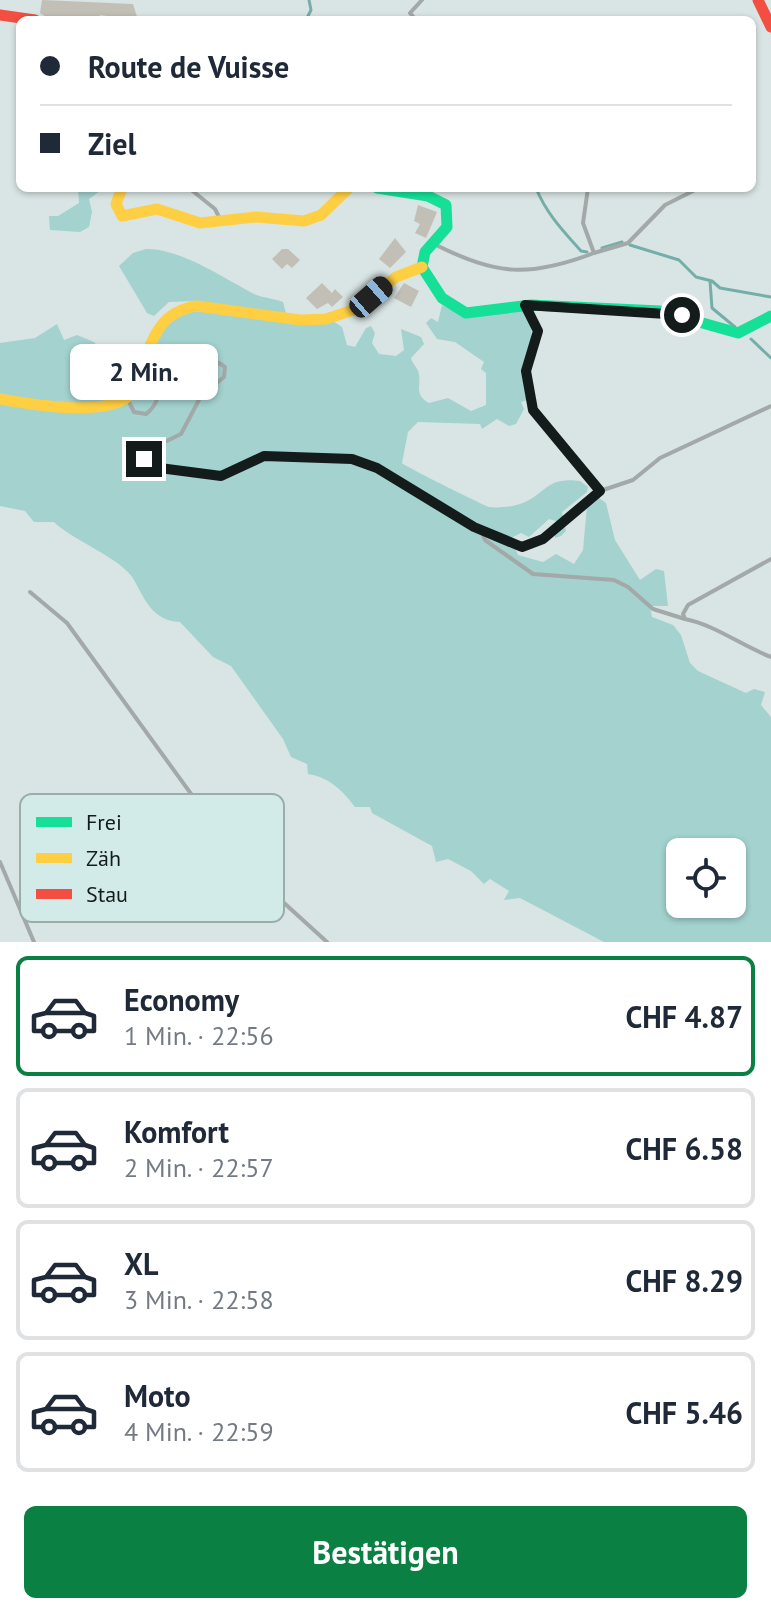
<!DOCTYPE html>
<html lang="de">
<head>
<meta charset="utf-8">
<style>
	:root { --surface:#fff; --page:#f6f6f7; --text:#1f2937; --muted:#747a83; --line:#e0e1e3; --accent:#0b8043 }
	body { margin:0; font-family:"PT Sans",sans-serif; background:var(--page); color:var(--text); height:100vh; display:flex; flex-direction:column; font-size:30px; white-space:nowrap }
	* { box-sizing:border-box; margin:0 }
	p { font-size:26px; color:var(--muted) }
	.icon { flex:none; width:44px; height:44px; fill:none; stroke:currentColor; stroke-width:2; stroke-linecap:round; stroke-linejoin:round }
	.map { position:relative; height:942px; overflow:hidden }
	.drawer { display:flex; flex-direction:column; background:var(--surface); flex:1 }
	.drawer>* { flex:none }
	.hud { position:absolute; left:16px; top:16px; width:740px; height:176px; border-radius:12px; box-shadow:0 2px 6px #0004; display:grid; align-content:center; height:176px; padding:0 24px; background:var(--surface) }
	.tools { position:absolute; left:666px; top:838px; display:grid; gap:16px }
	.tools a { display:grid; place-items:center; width:80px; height:80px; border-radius:12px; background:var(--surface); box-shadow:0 2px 6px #0004; font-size:40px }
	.end { position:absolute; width:36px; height:36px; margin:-18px; border:10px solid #131c1b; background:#fff; box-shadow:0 0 0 4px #fff }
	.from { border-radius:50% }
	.bubble { position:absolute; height:56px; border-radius:12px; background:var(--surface); box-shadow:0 2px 6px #0004; font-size:26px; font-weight:700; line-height:56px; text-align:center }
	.car { position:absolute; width:24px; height:48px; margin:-24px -12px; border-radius:10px; box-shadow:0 0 6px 2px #0007; background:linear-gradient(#222 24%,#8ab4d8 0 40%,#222 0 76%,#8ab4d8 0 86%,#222 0) }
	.hud b { display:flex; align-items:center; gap:28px; height:76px; font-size:30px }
	.hud b+b { border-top:2px solid var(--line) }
	.hud i { width:20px; height:20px; background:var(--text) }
	ul { padding:14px 0 0; list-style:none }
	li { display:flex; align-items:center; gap:24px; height:120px; margin:0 16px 12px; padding:0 8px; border:4px solid var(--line); border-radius:12px }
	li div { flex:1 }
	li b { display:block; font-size:30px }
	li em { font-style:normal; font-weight:700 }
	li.active { border-color:var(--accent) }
	li>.icon { width:72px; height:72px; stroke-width:1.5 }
	.button { display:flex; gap:16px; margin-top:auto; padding:16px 24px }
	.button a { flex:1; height:92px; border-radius:12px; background:var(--accent); color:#fff; font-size:32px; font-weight:700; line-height:92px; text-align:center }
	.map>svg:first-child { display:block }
	.forest { fill:#a3d2cf; fill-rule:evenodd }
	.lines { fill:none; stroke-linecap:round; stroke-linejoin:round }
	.stream { stroke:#74aea9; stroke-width:3 }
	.building { fill:#c2bfb7 }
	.lane { stroke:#a3a9a8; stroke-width:4 }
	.fast { stroke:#16e098; stroke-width:11 }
	.slow { stroke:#ffcf43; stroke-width:11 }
	.jam { stroke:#f24e42; stroke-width:11 }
	.route { stroke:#131c1b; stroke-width:10 }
	.key { fill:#d3ebe8; stroke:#99adaa; stroke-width:2 }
	.key-label { font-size:22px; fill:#131c1b }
</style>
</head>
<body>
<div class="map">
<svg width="771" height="942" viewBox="0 0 771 942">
	<rect width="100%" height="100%" fill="#d9e5e4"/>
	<path class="forest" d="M78,188H104L89,199L92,212L89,227L80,232L50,230L49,216H58L79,203Z
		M146,249C179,248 224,278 252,293C261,298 273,298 283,302L287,317L330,319L342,327L347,345L355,347L366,328L371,326L375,333L372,343L379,354L396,356L404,350L401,329L421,337L424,344L411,358C412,363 416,366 418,371C423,384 412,393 429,403L448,398L471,411L486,405V373L481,369L484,362L455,342L437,339L426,323L431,318L438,322L442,305L468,318L524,308C545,343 515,364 527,400L521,402L524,409L516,424L509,426L497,419L482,429L480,424L418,422L408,432L402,463C406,467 483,505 489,507C497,508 512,507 520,504C546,495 545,476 580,481L588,487L587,492L562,512L566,531L561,536L555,538L556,521L549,519L529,537L521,533L511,538L518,555L543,562L556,554L574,564L583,550L587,506L599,498L606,503L615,540L640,580L656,569L664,571L668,606H650L652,617L673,625L681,635L690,663L698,671L746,693L754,689L765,692L761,705L771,717V942H604L520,898L504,900L509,891L490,879L484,884L471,871L448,859L436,862L432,846L372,813L370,807H355C343,791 329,777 308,774L307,764L291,757L283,739L231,666L213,657L180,622C153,621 145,600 134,580C123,559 72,540 54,522H34L25,511L0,506V343L35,338L57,324L64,340L77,335L94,342L127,381H141L163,328L195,301L169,302L154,316L147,313L119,266L133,253ZM680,852H732V904H680Z"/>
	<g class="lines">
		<path class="stream" d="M306,20L311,10L309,0
			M536,188C546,213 563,231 581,251L587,252
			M630,245L679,260L696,277L712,281L720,288L771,297
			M602,248L622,242
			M710,281L712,308L735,327
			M751,339L771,358"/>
	</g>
	<path class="building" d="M42,0L133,4L138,20L100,15L99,20H51L40,13Z
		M418,205L437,212L426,238L415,233L420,224L414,221Z
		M395,238L406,252L390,268L379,259Z
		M282,249H288L300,260L292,268L287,264L282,269L272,259Z
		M322,283L332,293L335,289L343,297L332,307L328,303L317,309L306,298Z
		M404,283L419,291L411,307L394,298Z"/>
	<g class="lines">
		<path class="lane" d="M416,20L410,13L422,0
			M189,188L215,209L220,219
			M436,245C497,275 529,278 594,253L583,223L588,188
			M594,253L628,243L665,205L699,188
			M527,307L538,331L526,371L533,410L600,491
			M128,400L134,412L146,414C156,407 157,397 163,387C174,371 208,352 225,367L224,377L201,396L181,434L148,450L144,459L149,466L221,476L264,456L352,459L377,468L474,527L522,547L543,539L600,491L633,480L660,458L771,406
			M481,530L485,540L533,574L614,580L628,587L653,609L685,619
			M771,559L688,605L683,614L685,619C715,625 742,646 771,657
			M30,592L67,623L218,831L283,902L327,942
			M0,862L34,942"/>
		<path class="fast" d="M377,188L428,196L446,205L447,227L425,252L422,267L442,298L466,313L531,305L660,311L738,333L771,316"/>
		<path class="slow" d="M122,188L116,204L122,216L157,209L200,223L256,217L304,221L321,215L349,188
			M0,399C29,404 110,419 132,393C135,389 137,380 139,375C151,343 158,311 197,306L300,320L326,319L356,309L396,277L422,267"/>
		<path class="jam" d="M758,0L771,27
			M0,15L35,20"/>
	</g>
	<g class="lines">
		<path class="route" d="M144,459L152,467L221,476L264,456L352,459L377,468L474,527L522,547L543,539L600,491L533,410L526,371L538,331L525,305L682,315"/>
	</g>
	<rect x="20" y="794" width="264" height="128" rx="12" class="key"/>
	<rect x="36" y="817" width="36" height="10" fill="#16e098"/>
	<rect x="36" y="853" width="36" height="10" fill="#ffcf43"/>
	<rect x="36" y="889" width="36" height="10" fill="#f24e42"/>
	<g class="key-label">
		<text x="86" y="830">Frei</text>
		<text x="86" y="866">Zäh</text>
		<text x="86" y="902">Stau</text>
	</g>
</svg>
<div class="tools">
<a><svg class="icon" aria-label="locate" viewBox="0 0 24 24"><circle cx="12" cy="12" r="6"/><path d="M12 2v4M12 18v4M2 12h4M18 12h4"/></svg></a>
</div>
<i class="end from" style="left:682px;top:315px"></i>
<i class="end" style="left:144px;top:459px"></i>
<div class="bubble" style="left:70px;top:344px;width:148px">2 Min.</div>
<i class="car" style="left:371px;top:297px;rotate:49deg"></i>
<div class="hud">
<b><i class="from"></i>Route de Vuisse</b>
<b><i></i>Ziel</b>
</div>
</div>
<section class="drawer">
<ul>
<li class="active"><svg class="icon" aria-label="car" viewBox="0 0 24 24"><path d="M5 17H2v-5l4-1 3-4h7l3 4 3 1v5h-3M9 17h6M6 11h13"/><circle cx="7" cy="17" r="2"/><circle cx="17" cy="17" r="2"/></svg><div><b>Economy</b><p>1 Min. · 22:56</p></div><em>CHF 4.87</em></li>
<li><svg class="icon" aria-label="car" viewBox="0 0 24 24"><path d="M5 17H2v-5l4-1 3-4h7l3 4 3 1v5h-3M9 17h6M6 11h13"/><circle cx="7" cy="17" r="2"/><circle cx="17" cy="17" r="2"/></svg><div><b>Komfort</b><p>2 Min. · 22:57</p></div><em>CHF 6.58</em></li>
<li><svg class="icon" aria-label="car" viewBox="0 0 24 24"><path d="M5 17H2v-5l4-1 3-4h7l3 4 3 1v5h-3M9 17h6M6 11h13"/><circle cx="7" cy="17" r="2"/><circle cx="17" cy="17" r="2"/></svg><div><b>XL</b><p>3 Min. · 22:58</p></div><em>CHF 8.29</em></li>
<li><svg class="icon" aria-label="car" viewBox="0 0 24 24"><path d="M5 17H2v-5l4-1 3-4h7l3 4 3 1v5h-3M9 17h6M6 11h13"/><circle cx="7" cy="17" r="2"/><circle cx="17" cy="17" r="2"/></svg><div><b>Moto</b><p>4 Min. · 22:59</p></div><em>CHF 5.46</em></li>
</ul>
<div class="button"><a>Bestätigen</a></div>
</section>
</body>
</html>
